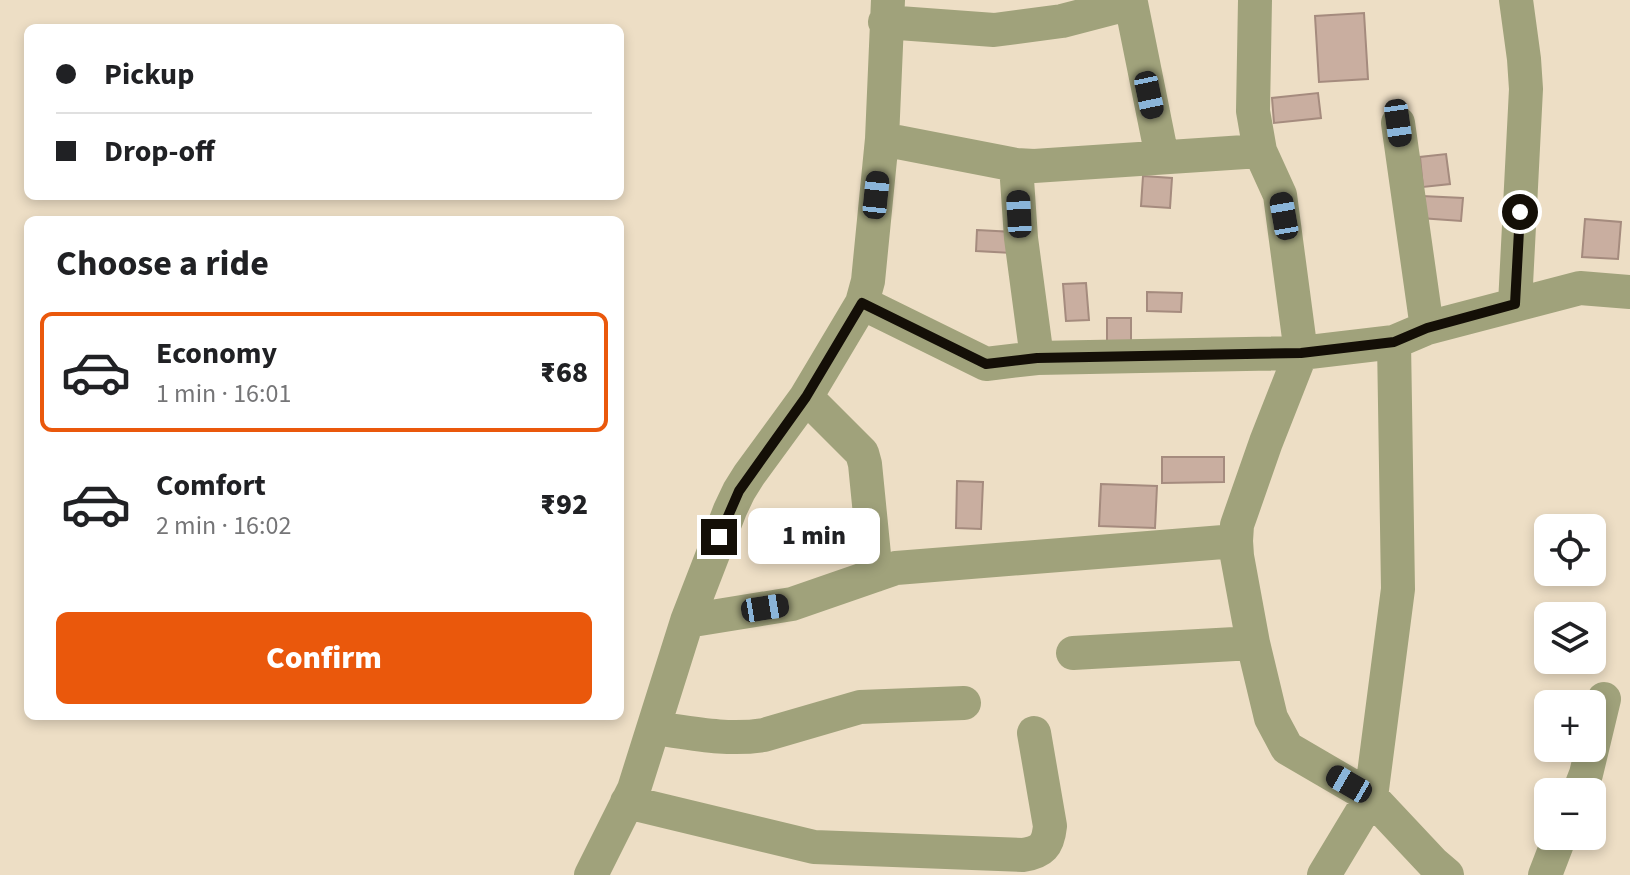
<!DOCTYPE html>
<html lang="en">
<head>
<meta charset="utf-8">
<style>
	:root { --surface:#fff; --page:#f2f2f2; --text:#202124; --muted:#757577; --line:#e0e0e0; --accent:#ea580c }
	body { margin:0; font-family:"Source Sans 3",sans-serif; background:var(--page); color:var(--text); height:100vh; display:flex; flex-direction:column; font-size:30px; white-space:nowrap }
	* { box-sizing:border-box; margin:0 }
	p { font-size:26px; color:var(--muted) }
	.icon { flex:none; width:44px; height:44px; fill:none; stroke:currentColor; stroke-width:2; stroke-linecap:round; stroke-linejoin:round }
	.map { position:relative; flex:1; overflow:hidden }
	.sheet { position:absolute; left:24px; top:216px; width:600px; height:504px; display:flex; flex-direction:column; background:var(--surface); border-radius:12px; box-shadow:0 4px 12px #0003 }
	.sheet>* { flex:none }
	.banner { position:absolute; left:24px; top:24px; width:600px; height:176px; border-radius:12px; box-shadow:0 4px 12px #0003; display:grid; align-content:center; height:176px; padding:0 32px; background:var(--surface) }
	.tools { position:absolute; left:1534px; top:514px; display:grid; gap:16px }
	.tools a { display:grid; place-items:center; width:72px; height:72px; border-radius:12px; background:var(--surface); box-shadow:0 4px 12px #0003; font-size:40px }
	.end { position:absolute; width:36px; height:36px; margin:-18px; border:10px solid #140f07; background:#fff; box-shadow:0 0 0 4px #fff }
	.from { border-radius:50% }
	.bubble { position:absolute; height:56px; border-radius:12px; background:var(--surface); box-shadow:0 4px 12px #0003; font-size:26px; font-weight:800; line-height:56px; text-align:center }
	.car { position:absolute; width:24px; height:48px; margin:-24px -12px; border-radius:10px; box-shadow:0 0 6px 2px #0007; background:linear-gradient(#222 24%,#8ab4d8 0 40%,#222 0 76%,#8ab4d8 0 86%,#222 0) }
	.banner b { display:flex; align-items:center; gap:28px; height:76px; font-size:30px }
	.banner b+b { border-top:2px solid var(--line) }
	.banner i { width:20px; height:20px; background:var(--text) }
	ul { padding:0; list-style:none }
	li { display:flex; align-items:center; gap:24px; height:120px; margin:0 16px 12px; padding:0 16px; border:4px solid transparent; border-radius:12px }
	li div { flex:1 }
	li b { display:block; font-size:30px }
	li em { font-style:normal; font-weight:800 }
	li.selected { border-color:var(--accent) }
	li>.icon { width:72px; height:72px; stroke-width:1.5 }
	h2 { padding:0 32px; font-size:36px; line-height:96px }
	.action { display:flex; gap:16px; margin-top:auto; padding:16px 32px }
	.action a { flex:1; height:92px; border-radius:12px; background:var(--accent); color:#fff; font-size:32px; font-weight:800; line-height:92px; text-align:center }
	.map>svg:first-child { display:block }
	.building { fill:#c9aea0; stroke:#a58b7e; stroke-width:2 }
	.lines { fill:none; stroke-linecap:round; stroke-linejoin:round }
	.minor { stroke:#a0a27b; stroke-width:34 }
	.route { stroke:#140f07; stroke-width:10 }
</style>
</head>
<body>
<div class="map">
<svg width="1630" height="875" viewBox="0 0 1630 875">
	<rect width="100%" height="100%" fill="#eddec5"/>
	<path class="building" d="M1364,13L1368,79L1319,82L1315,16Z
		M1318,93L1321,118L1274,123L1272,98Z
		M1446,154L1450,184L1423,187L1420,157Z
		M1143,176L1172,178L1170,208L1141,206Z
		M1422,196L1463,198L1461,221L1420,218Z
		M1585,219L1621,222L1618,259L1582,257Z
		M977,230L1014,232L1012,253L976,251Z
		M1086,283L1089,320L1066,321L1063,284Z
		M1147,292L1182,293L1181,312L1147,311Z
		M1107,318H1131V346H1107Z
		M1162,457H1224V482L1162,483Z
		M957,481L983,482L981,529L956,528Z
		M1101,484L1157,486L1155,528L1099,526Z"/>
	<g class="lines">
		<path class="minor" d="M1131,3L1162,157
			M885,22L994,30L1062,21L1131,3L1130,0
			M1398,123L1427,328
			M882,139L1016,165L1034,166L1260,151
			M1016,165L1021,238L1037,358
			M862,303L986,364L1037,358L1301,353L1280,195L1260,151L1253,111L1255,0
			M1515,304L1526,89L1524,59L1516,0
			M806,397L862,453L865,464L876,575
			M687,621L792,604L896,568L1236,541
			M1073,653L1253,643
			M654,728C691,733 727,741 764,735L860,707L964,703
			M1579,792L1586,774L1604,699
			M627,802L814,847L1023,855C1042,852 1048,846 1050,826L1034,733
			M591,875L634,789L687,621L730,510L739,491L749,475L806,397L862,303L868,281L882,139L888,0
			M1324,875L1371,797L1398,589L1394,342
			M1447,875L1433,863L1371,797L1287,748L1271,718L1253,643L1237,556L1236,541L1237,525L1266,442L1301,353L1394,342L1427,328L1580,288L1630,292
			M1545,875L1560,836"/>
	</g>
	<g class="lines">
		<path class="route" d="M719,537L739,491L806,397L862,303L986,364L1037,358L1301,353L1394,342L1427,328L1515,304L1520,212"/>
	</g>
</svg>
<div class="tools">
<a><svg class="icon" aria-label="locate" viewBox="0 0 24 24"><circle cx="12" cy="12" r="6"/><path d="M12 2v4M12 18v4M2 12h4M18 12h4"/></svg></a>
<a><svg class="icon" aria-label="layers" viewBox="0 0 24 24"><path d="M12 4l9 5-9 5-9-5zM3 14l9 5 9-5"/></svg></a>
<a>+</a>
<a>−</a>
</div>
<i class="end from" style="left:1520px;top:212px"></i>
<i class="end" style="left:719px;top:537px"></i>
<div class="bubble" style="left:748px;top:508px;width:132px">1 min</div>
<i class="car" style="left:1149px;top:95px;rotate:168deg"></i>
<i class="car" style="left:1398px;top:123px;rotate:172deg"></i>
<i class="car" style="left:876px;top:195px;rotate:6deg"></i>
<i class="car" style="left:1019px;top:214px;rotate:357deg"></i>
<i class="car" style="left:1284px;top:216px;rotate:350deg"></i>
<i class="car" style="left:765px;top:608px;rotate:81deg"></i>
<i class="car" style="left:1349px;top:784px;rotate:300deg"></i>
<div class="banner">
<b><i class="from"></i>Pickup</b>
<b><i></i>Drop-off</b>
</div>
<section class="sheet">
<h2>Choose a ride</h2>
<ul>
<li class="selected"><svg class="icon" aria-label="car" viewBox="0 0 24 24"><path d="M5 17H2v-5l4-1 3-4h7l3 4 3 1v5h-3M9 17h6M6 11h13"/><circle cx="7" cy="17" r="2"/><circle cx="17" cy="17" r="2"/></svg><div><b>Economy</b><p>1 min · 16:01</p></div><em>₹68</em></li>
<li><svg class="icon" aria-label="car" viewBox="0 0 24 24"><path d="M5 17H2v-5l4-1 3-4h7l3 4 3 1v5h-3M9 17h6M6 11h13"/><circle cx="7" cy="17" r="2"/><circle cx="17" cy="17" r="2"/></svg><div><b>Comfort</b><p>2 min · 16:02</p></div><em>₹92</em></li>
</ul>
<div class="action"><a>Confirm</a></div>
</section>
</div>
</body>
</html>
